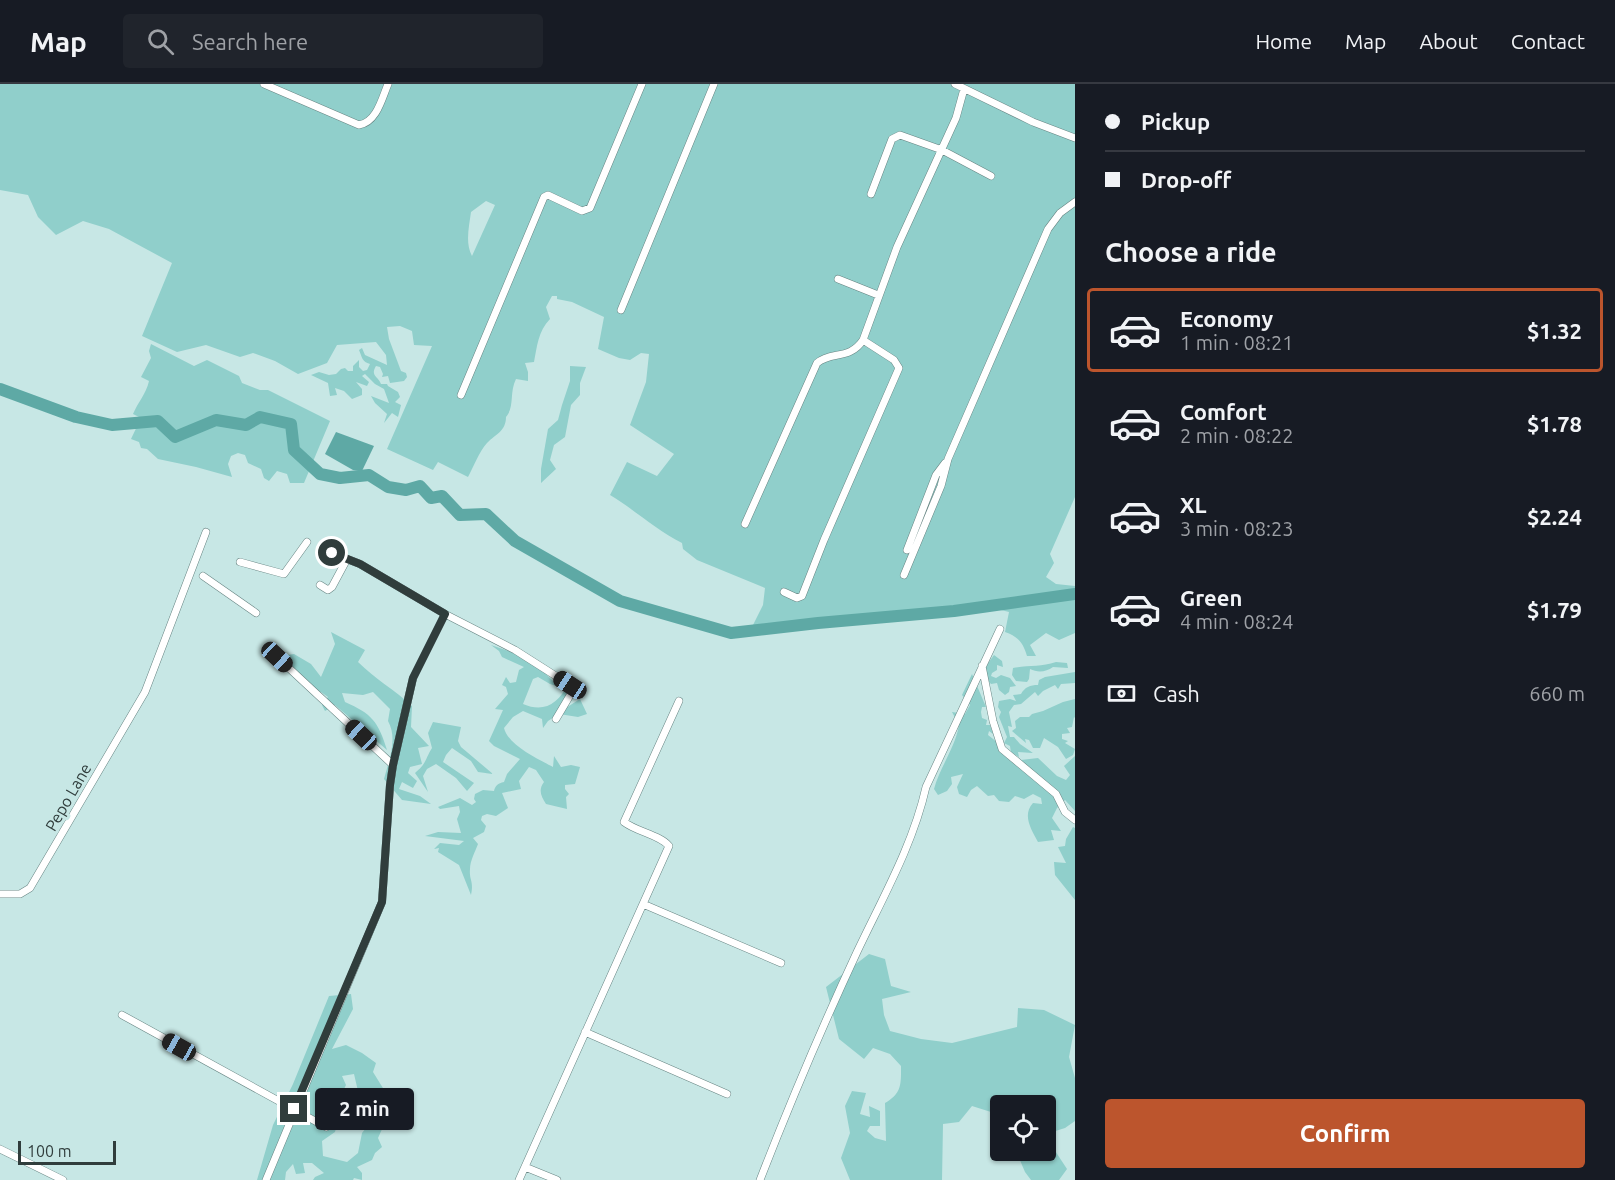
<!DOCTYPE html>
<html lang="en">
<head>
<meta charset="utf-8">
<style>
	:root { --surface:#171b24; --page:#20242c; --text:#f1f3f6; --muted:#9ea1a6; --line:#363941; --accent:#bc552d }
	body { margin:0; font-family:Ubuntu,sans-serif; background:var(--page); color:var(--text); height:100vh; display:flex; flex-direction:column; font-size:22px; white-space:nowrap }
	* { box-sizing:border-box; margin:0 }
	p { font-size:20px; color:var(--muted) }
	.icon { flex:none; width:33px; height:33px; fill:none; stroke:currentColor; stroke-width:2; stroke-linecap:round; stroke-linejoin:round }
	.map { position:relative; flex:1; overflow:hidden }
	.details { display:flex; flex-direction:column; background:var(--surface); width:540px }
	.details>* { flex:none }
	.top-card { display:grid; align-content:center; height:132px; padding:0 30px; background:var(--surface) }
	.tools { position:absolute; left:990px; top:1011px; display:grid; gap:12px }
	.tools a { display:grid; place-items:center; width:66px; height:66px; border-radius:6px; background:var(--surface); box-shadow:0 2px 4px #0004; font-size:30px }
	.scale { position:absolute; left:18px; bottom:15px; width:98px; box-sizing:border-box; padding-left:6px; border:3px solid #303d3c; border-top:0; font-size:16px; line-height:21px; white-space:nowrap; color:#303d3c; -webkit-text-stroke:4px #c7e7e5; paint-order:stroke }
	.end { position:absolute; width:27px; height:27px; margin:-14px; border:8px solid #303d3c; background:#fff; box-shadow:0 0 0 3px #fff }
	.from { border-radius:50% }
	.bubble { position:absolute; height:42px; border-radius:6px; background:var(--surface); box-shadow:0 2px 4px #0004; font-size:20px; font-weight:700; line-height:42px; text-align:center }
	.car { position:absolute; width:18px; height:36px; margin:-18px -9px; border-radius:8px; box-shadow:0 0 4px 2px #0007; background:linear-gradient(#222 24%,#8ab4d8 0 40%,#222 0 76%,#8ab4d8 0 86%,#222 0) }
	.top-card b { display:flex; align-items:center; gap:21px; height:57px; font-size:22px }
	.top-card b+b { border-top:2px solid var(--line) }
	.top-card i { width:15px; height:15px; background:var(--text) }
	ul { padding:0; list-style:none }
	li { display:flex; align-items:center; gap:18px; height:84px; margin:0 12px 9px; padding:0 18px; border:3px solid transparent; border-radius:6px }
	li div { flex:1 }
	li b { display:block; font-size:22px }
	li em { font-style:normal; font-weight:700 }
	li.selected { border-color:var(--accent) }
	li>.icon { width:54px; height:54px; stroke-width:1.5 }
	h2 { padding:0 30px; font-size:27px; line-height:72px }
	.pay { display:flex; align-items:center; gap:15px; height:66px; padding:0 30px; font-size:22px }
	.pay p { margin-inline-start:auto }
	.primary-button { display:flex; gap:12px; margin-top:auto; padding:12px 30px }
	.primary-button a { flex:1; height:69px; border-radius:6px; background:var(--accent); color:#fff; font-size:24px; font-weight:700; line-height:69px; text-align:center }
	header { display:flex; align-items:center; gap:36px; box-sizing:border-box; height:84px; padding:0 30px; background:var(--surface); border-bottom:2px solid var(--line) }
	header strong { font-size:28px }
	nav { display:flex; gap:33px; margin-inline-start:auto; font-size:21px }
	.search { width:420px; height:54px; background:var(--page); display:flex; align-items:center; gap:15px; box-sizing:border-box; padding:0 21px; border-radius:6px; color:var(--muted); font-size:22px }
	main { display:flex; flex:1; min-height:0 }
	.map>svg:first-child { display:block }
	.green { fill:#90cfcb; fill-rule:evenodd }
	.water { fill:#5ea9a5 }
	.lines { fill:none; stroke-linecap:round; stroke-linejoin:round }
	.river { stroke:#5ea9a5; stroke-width:12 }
	.minor-casing { stroke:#678583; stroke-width:8 }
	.minor { stroke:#fff; stroke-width:7 }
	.route { stroke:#303d3c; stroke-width:8 }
	.labels { text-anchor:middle; stroke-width:6; stroke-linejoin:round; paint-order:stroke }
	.street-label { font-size:16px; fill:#303d3c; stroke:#c7e7e5 }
</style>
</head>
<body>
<header>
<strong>Map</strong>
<div class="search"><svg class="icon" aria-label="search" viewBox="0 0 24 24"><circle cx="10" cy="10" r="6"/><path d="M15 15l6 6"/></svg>Search here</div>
<nav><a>Home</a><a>Map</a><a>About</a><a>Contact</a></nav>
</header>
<main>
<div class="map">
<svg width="1075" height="1096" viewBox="0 0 1075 1096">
	<rect width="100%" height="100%" fill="#c7e7e5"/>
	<path class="green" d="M0,0H1075V413L1050,470L1054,479L1046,493L1056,500L1075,502V549L1059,556L1046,549L1030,561L1036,572H1027C1023,559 1019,553 1005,548L1009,528L1001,526L1007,518L751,545L763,521L765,504L697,476L683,465L682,459C656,446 635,426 610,411L627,378L657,392L674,370L630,341L646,298L649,270L641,269L630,276L619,274L598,265L604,233L572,218L557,215V212H552L546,223L550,235C538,247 537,263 534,278L525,279L528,288V297L516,295C509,309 515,322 506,333C506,347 496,350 487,359C479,368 474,382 468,393L438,378L433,386L387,365L432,262L414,261L412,247L400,242L387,243L389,255L401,287L406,289L407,293L404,297L390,299L388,292L382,293L383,290L380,283L376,282C370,292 378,292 381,300H387L388,302L398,308L400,313L395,318L401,321L398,333L392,329L384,339L387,330L375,319L371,312L389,319L384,305L375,300L365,290L362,292L369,298L367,302L356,298L362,305V311L352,315L344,307L335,304L337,311L330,312L328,299L311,291L319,288L329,291L336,290L341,285L345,284L348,287H353V282L359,276V283L363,287L367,286L370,280C362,278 362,273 359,266L362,264L365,271L387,281L386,271L376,258L337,261L327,279L298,290L275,277L253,269L240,273L206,261L177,268L142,252L172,179L109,145L83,137L56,151L38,133L28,111L0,106ZM486,117L495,121L472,172C465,159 469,143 471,128Z
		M151,260L194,282L207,276L239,292L242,299L260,306H268L330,337L304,399H290L287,390L277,387L269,397L264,394L261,385L248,379L245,371L238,369L231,372L228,380L232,393L196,383L158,375L147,365L141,364L139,358L131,355L141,334L133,330C138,318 146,310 149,297L141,293L151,274L149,267Z
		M570,282L586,283L580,299V311L571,321L565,353L554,361L550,376L556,385L541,399V385L548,345L558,336L562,321L570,297Z
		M331,548L365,566L358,578C375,595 395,606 412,622L411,643L429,662L418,664L422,680L410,683L408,689L417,697L413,704L402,698L399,705L420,712L431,720L402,716L384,695C389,676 398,655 388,637L390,625L373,608L363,611L342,609L345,618C372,630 378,637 387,666L335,621L325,627L322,621L328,613L321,608H311C298,596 285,587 274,573L294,570L311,580L321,593L335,560Z
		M491,561C506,566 522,571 535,580C543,586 551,596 560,603L550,600L538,593L533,595L523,620C544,629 558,620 568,600L571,611L561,627L580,615L587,630L578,633L559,630L548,637L543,644L542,635L523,627L513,633L504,644C508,661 538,675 553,683L554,672L561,683L571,681L580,683L575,700L565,701V705L569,710L566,713L567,725L546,720C541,712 538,706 544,698L536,686L529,683L519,697L521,705L502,709L508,724L496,732L487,730L482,732L481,736L486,742L484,748L473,754L478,760C475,768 470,777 470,785C469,797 474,796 471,811L459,781L438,768L439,764L434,765L440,759L459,761L464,757L425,752L438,748L461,749L457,735L460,728L459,722L440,725L438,723L460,714L472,721L476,718L474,715L475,710L483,706L494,707C495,702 498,699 504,698L507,690L520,675L494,662L489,657L503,626L495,625L508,610L506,603L502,601L506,593L510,599L516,598L519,586L524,583L502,573L499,567Z
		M994,571L1002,577L1003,583L997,581V586L992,589L991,592L996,594L1001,591L1010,594L1016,602L1010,603L1009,608L1005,611L999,606L997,599L991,600L986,594V582Z
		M1056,578L1067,579L1068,584L1053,583C1046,588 1038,589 1030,585L1029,595L1027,598L1016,597L1012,591L1013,584C1029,581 1041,583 1056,578Z
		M1075,588V599L1061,600L1058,605L1055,601L1043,607L1038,612L1035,608L1021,620L1014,621L1009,628L1012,643L1008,642L1010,653H1014L1020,660L1033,669L1018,668L1019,673L1014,670L1021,676L1038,674L1057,692L1066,696L1070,691L1064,682L1075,672V727L1065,716L1057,724L1052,734L1061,747L1051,746L1054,756L1038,758C1031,745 1022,731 1033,719L1042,720L1041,714L1033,710L1024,715L1015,712L1009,718L999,717L994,711L988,712L977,702L971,706L967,713L959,710L957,703L963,690L951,693L952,700L947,707L938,711L934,705C940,683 955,664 959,641L952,628L965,630L970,621L962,611L972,590L986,623H982L981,628L982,634L987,636L986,641H990L993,650L989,647L988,651L1011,669L1010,662L1004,659L1007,653L999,633L1001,628L998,623L999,617L1010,615L1016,617L1013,611L1021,610C1025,603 1030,601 1038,601L1039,596L1045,593Z
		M1075,615V634L1074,633L1072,643L1067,644L1070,649L1062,650V655L1068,657L1065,659L1075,665L1073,671L1066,675L1058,663L1044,654L1040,664H1033L1029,656L1025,655L1026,659L1012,647L1016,644L1015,637L1020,633H1029L1032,630L1043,627L1063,618Z
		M433,638L461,643L458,657L461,663L493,690L478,688L471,677L452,664L446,671L443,678L474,699L467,707L456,694L436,680L427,685L423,692L428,708L415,689C427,679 425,675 432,664L428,649Z
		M1073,743L1075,744V816L1055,791L1054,778L1066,779L1058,763L1065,762L1066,755Z
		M869,870L885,875L891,902L911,908L882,915L884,931L890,947L921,955L952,959L1017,943L1018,924L1044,926L1075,941L1069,973L1075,994V1037L1065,1044L1046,1050V1022H1000V1036L991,1028L972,1022L959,1038L943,1040L942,1096H850L841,1074L850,1049L845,1022L852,1007L866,1009L860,1030L870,1033L869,1022L880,1027V1042H870L867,1047L875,1054L886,1057L885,1019C902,1009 901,1000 901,982L890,970L873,964L864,975L839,955L826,903Z
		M351,910L353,925L332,965L346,961L362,969L376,979L373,988L386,1009L395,1015L401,1026L390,1027L371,1019L366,1030L361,1020L354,990L342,992L346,1001L340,1013L352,1025L339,1032L335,1048L322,1057L323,1072L347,1078L358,1069L362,1049L373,1035L383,1043L378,1054L382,1063L375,1069L372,1076L357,1083L362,1089V1096L354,1094L353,1096H313L315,1093L324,1089L312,1079H303L305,1089L296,1090L293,1080L286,1088L285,1096H257L273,1041L293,1000L329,912Z
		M1046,1053L1067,1085L1059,1096H1031L1025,1088L1016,1067L1046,1066Z"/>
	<path class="water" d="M336,348L374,362L362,387L353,386L325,370Z"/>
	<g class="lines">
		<path class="river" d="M0,305L76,333L112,341L158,337L175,353L216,336L246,341L260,333L291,340L294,366L320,390L340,394L369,391L388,403L406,406L420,402L431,414L442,412L460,431L486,430L515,457L620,517L731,549L818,539L954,527L1075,510"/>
		<defs>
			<path id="minor" d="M264,0L359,41C377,38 382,14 388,0
				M955,0L1033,38L1075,54
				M871,110L892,55L900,51L942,66L991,92
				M838,195L878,211
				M621,226L714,0
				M461,311L544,113L548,111L582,127L590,124L642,0
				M745,440L817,279C831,267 850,276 863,256L897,163L956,34L964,5
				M907,466L936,391L945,379
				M332,469L360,480L445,530L515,566L570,601L572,608L556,635
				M240,478L284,490L307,458
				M904,491L941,402L948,375L1048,145L1060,129L1075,118
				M203,492L256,529
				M320,501L328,506L332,503L347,475
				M784,508L797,514L802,512L824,456L899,284L894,276L863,256
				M277,573L393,681
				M982,582L993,637L1002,665L1056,710L1065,728L1075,736
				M0,810H20L30,804L145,608L206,448
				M643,820L781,879
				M122,931L326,1043
				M585,948L727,1010
				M0,1065L63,1096
				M525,1083L557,1096
				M266,1096L382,818L390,701L393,681L413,594L445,530
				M519,1096L669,762C660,751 637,748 624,738L679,617
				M760,1096C790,1019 822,943 857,868C882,815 913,761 926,703L1000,545"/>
		</defs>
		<use href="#minor" class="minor-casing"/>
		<use href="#minor" class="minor"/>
	</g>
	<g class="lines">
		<path class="route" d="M294,1025L382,818L390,701L393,681L413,594L445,530L360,480L332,469"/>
	</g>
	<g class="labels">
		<g class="street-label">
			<text transform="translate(68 713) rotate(-60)" y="6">Pepo Lane</text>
		</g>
	</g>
</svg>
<div class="tools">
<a><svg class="icon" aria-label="locate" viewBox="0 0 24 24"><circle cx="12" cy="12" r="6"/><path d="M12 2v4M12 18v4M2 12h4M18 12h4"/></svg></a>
</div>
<div class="scale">100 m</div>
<i class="end from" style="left:332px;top:469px"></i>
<i class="end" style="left:294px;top:1025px"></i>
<div class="bubble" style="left:315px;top:1004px;width:99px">2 min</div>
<i class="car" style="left:277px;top:573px;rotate:133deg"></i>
<i class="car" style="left:570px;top:601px;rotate:303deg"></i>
<i class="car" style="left:361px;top:651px;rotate:313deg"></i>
<i class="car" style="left:179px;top:963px;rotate:299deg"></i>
</div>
<section class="details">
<div class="top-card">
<b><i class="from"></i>Pickup</b>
<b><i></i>Drop-off</b>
</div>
<h2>Choose a ride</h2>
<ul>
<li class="selected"><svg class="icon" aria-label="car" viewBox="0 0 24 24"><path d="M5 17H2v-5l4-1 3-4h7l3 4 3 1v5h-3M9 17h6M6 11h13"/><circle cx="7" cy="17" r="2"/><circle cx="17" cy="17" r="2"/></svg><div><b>Economy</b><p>1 min · 08:21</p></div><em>$1.32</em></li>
<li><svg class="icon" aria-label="car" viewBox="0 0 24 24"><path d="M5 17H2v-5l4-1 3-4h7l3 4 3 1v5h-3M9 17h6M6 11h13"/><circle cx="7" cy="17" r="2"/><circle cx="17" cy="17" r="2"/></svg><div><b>Comfort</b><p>2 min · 08:22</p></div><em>$1.78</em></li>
<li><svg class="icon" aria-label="car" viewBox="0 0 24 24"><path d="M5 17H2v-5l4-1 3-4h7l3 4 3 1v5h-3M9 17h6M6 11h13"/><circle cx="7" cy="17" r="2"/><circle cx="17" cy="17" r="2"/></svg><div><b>XL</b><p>3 min · 08:23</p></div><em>$2.24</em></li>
<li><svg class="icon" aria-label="car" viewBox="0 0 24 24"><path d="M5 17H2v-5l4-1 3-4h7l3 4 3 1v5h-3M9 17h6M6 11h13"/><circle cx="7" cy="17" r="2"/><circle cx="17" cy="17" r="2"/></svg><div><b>Green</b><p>4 min · 08:24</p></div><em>$1.79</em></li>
</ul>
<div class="pay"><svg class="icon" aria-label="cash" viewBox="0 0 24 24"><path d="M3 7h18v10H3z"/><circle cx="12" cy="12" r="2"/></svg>Cash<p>660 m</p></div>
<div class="primary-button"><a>Confirm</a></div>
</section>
</main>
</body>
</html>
